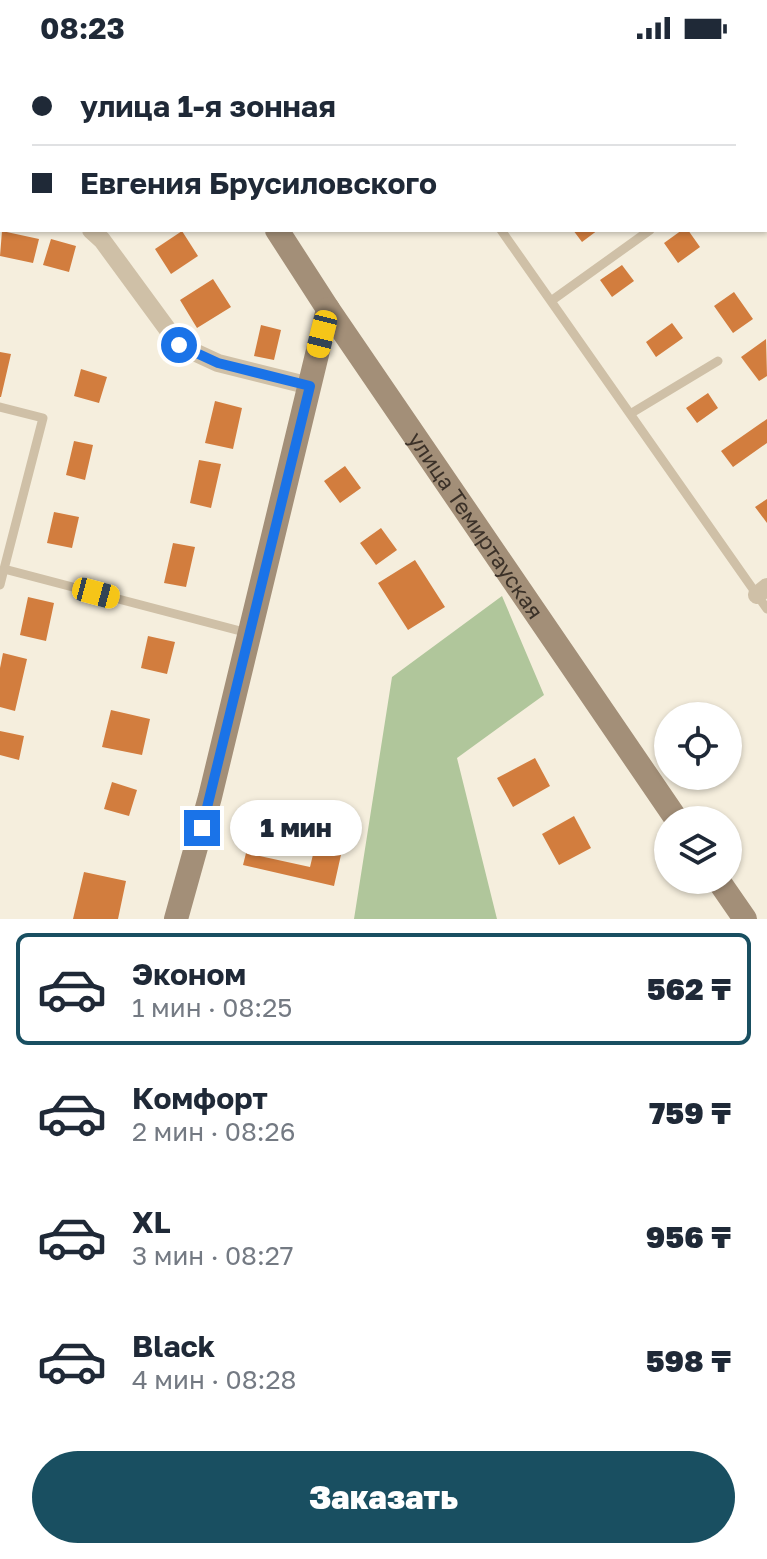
<!DOCTYPE html>
<html lang="ru">
<head>
<meta charset="utf-8">
<style>
	:root { --surface:#fff; --page:#f2f2f3; --text:#1f2937; --muted:#747a83; --line:#e0e1e3; --accent:#194f61 }
	body { margin:0; font-family:"Golos Text",sans-serif; background:var(--page); color:var(--text); height:100vh; display:flex; flex-direction:column; font-size:30px; white-space:nowrap }
	* { box-sizing:border-box; margin:0 }
	p { font-size:26px; color:var(--muted) }
	.icon { flex:none; width:44px; height:44px; fill:none; stroke:currentColor; stroke-width:2; stroke-linecap:round; stroke-linejoin:round }
	.map { position:relative; height:863px; overflow:hidden }
	.drawer { display:flex; flex-direction:column; background:var(--surface); flex:1 }
	.drawer>* { flex:none }
	.top-card { position:absolute; left:0px; top:0px; width:768px; height:176px; box-shadow:0 2px 6px #0004; display:grid; align-content:center; height:176px; padding:0 32px; background:var(--surface) }
	.buttons { position:absolute; left:654px; top:646px; display:grid; gap:16px }
	.buttons a { display:grid; place-items:center; width:88px; height:88px; border-radius:50%; background:var(--surface); box-shadow:0 2px 6px #0004; font-size:40px }
	.end { position:absolute; width:36px; height:36px; margin:-18px; border:10px solid #1a73e8; background:#fff; box-shadow:0 0 0 4px #fff }
	.from { border-radius:50% }
	.bubble { position:absolute; height:56px; border-radius:28px; background:var(--surface); box-shadow:0 2px 6px #0004; font-size:26px; font-weight:800; line-height:56px; text-align:center }
	.car { position:absolute; width:24px; height:48px; margin:-24px -12px; border-radius:10px; box-shadow:0 0 6px 2px #0007; background:linear-gradient(#f5c518 24%,#345 0 40%,#f5c518 0 76%,#345 0 86%,#f5c518 0) }
	.top-card b { display:flex; align-items:center; gap:28px; height:76px; font-size:30px }
	.top-card b+b { border-top:2px solid var(--line) }
	.top-card i { width:20px; height:20px; background:var(--text) }
	ul { padding:14px 0 0; list-style:none }
	li { display:flex; align-items:center; gap:24px; height:112px; margin:0 16px 12px; padding:0 16px; border:4px solid transparent; border-radius:12px }
	li div { flex:1 }
	li b { display:block; font-size:30px }
	li em { font-style:normal; font-weight:800 }
	li.current { border-color:var(--accent) }
	li>.icon { width:72px; height:72px; stroke-width:1.5 }
	.primary-button { display:flex; gap:16px; margin-top:auto; padding:16px 32px }
	.primary-button a { flex:1; height:92px; border-radius:48px; background:var(--accent); color:#fff; font-size:32px; font-weight:800; line-height:92px; text-align:center }
	.status { display:flex; justify-content:space-between; align-items:center; height:56px; padding:0 40px; background:var(--surface); direction:ltr }
	.status svg { height:22px; fill:currentColor }
	.map>svg:first-child { display:block }
	.green { fill:#b0c69b }
	.building { fill:#d27d3e }
	.lines { fill:none; stroke-linecap:round; stroke-linejoin:round }
	.lane { stroke:#cfc0a7; stroke-width:9 }
	.street { stroke:#cfc0a7; stroke-width:18 }
	.secondary { stroke:#a38f78; stroke-width:24 }
	.route { stroke:#1a73e8; stroke-width:10 }
	.labels { text-anchor:middle; stroke-width:6; stroke-linejoin:round; paint-order:stroke }
	.street-label { font-size:22px; fill:#3b3128; stroke:#fcf7ea }
</style>
</head>
<body>
<div class="status"><b>08:23</b><svg viewBox="0 0 49 12"><path d="M0 12V9h3v3zM5 12V6h3v6zM10 12V3h3v9zM15 12V0h3v12zM26 1h20v11H26zM47 4h2v5h-2z"/></svg></div>
<div class="map">
<svg width="767" height="863" viewBox="0 0 767 863">
	<rect width="100%" height="100%" fill="#f5eedd"/>
	<path class="green" d="M502,540L544,639L457,702L497,863H354L392,621Z"/>
	<path class="building" d="M573,174H598L582,186Z
		M682,174H688L700,191L678,207L664,187Z
		M2,175L39,183L33,207L0,200Z
		M182,175L198,200L171,218L155,193Z
		M51,183L76,190L69,216L43,209Z
		M622,209L634,225L612,241L600,224Z
		M213,223L231,251L197,272L180,244Z
		M734,236L753,263L733,277L714,250Z
		M672,267L683,282L656,301L646,286Z
		M261,269L281,274L274,304L254,300Z
		M766,283L767,320L759,325L741,301Z
		M0,296L11,298L1,341H0Z
		M81,313L107,321L99,347L74,340Z
		M708,337L718,352L697,367L686,352Z
		M215,345L242,352L233,393L205,387Z
		M767,363V387L733,411L721,395Z
		M74,385L93,389L85,424L66,419Z
		M199,404L221,408L211,452L190,447Z
		M345,410L361,432L340,447L324,425Z
		M767,443V467L755,451Z
		M54,456L79,461L72,492L47,487Z
		M381,472L397,494L376,509L360,487Z
		M173,487L195,491L186,531L164,527Z
		M415,504L445,551L408,574L378,527Z
		M28,541L54,547L46,585L20,579Z
		M148,580L175,586L167,618L141,612Z
		M3,597L27,603L15,655L0,651V612Z
		M111,654L150,663L142,699L102,691Z
		M0,675L24,680L19,704L0,699Z
		M535,702L550,730L513,751L497,722Z
		M112,726L137,734L129,760L104,753Z
		M323,757L349,763L334,830L243,809L246,797L310,811Z
		M574,760L591,792L559,809L542,778Z
		M84,816L126,825L118,863H73Z"/>
	<g class="lines">
		<path class="lane" d="M379,0L381,2
			M737,2L740,0
			M501,174L767,553
			M551,245L650,174
			M0,351L43,362L4,513
			M630,358L718,305
			M0,529L4,513L248,577"/>
		<path class="street" d="M0,142L2,143
			M91,174L102,184L179,289L218,307L310,330
			M757,539L767,531"/>
		<g class="secondary">
			<path d="M155,0L157,2"/>
			<path d="M462,2L465,0"/>
			<path id="s1" d="M277,174L328,253L677,764"/>
			<path d="M718,824L745,863"/>
			<path d="M176,863L210,741L328,253"/>
		</g>
	</g>
	<g class="lines">
		<path class="route" d="M179,289L218,307L310,330L202,772"/>
	</g>
	<g class="labels">
		<g class="street-label">
			<text dy="8" stroke="none"><textPath href="#s1" startOffset="356">улица Темиртауская</textPath></text>
		</g>
	</g>
</svg>
<div class="buttons">
<a><svg class="icon" aria-label="locate" viewBox="0 0 24 24"><circle cx="12" cy="12" r="6"/><path d="M12 2v4M12 18v4M2 12h4M18 12h4"/></svg></a>
<a><svg class="icon" aria-label="layers" viewBox="0 0 24 24"><path d="M12 4l9 5-9 5-9-5zM3 14l9 5 9-5"/></svg></a>
</div>
<i class="end from" style="left:179px;top:289px"></i>
<i class="end" style="left:202px;top:772px"></i>
<div class="bubble" style="left:230px;top:744px;width:132px">1 мин</div>
<i class="car" style="left:322px;top:278px;rotate:194deg"></i>
<i class="car" style="left:96px;top:537px;rotate:105deg"></i>
<div class="top-card">
<b><i class="from"></i>улица 1-я зонная</b>
<b><i></i>Евгения Брусиловского</b>
</div>
</div>
<section class="drawer">
<ul>
<li class="current"><svg class="icon" aria-label="car" viewBox="0 0 24 24"><path d="M5 17H2v-5l4-1 3-4h7l3 4 3 1v5h-3M9 17h6M6 11h13"/><circle cx="7" cy="17" r="2"/><circle cx="17" cy="17" r="2"/></svg><div><b>Эконом</b><p>1 мин · 08:25</p></div><em>562 ₸</em></li>
<li><svg class="icon" aria-label="car" viewBox="0 0 24 24"><path d="M5 17H2v-5l4-1 3-4h7l3 4 3 1v5h-3M9 17h6M6 11h13"/><circle cx="7" cy="17" r="2"/><circle cx="17" cy="17" r="2"/></svg><div><b>Комфорт</b><p>2 мин · 08:26</p></div><em>759 ₸</em></li>
<li><svg class="icon" aria-label="car" viewBox="0 0 24 24"><path d="M5 17H2v-5l4-1 3-4h7l3 4 3 1v5h-3M9 17h6M6 11h13"/><circle cx="7" cy="17" r="2"/><circle cx="17" cy="17" r="2"/></svg><div><b>XL</b><p>3 мин · 08:27</p></div><em>956 ₸</em></li>
<li><svg class="icon" aria-label="car" viewBox="0 0 24 24"><path d="M5 17H2v-5l4-1 3-4h7l3 4 3 1v5h-3M9 17h6M6 11h13"/><circle cx="7" cy="17" r="2"/><circle cx="17" cy="17" r="2"/></svg><div><b>Black</b><p>4 мин · 08:28</p></div><em>598 ₸</em></li>
</ul>
<div class="primary-button"><a>Заказать</a></div>
</section>
</body>
</html>
